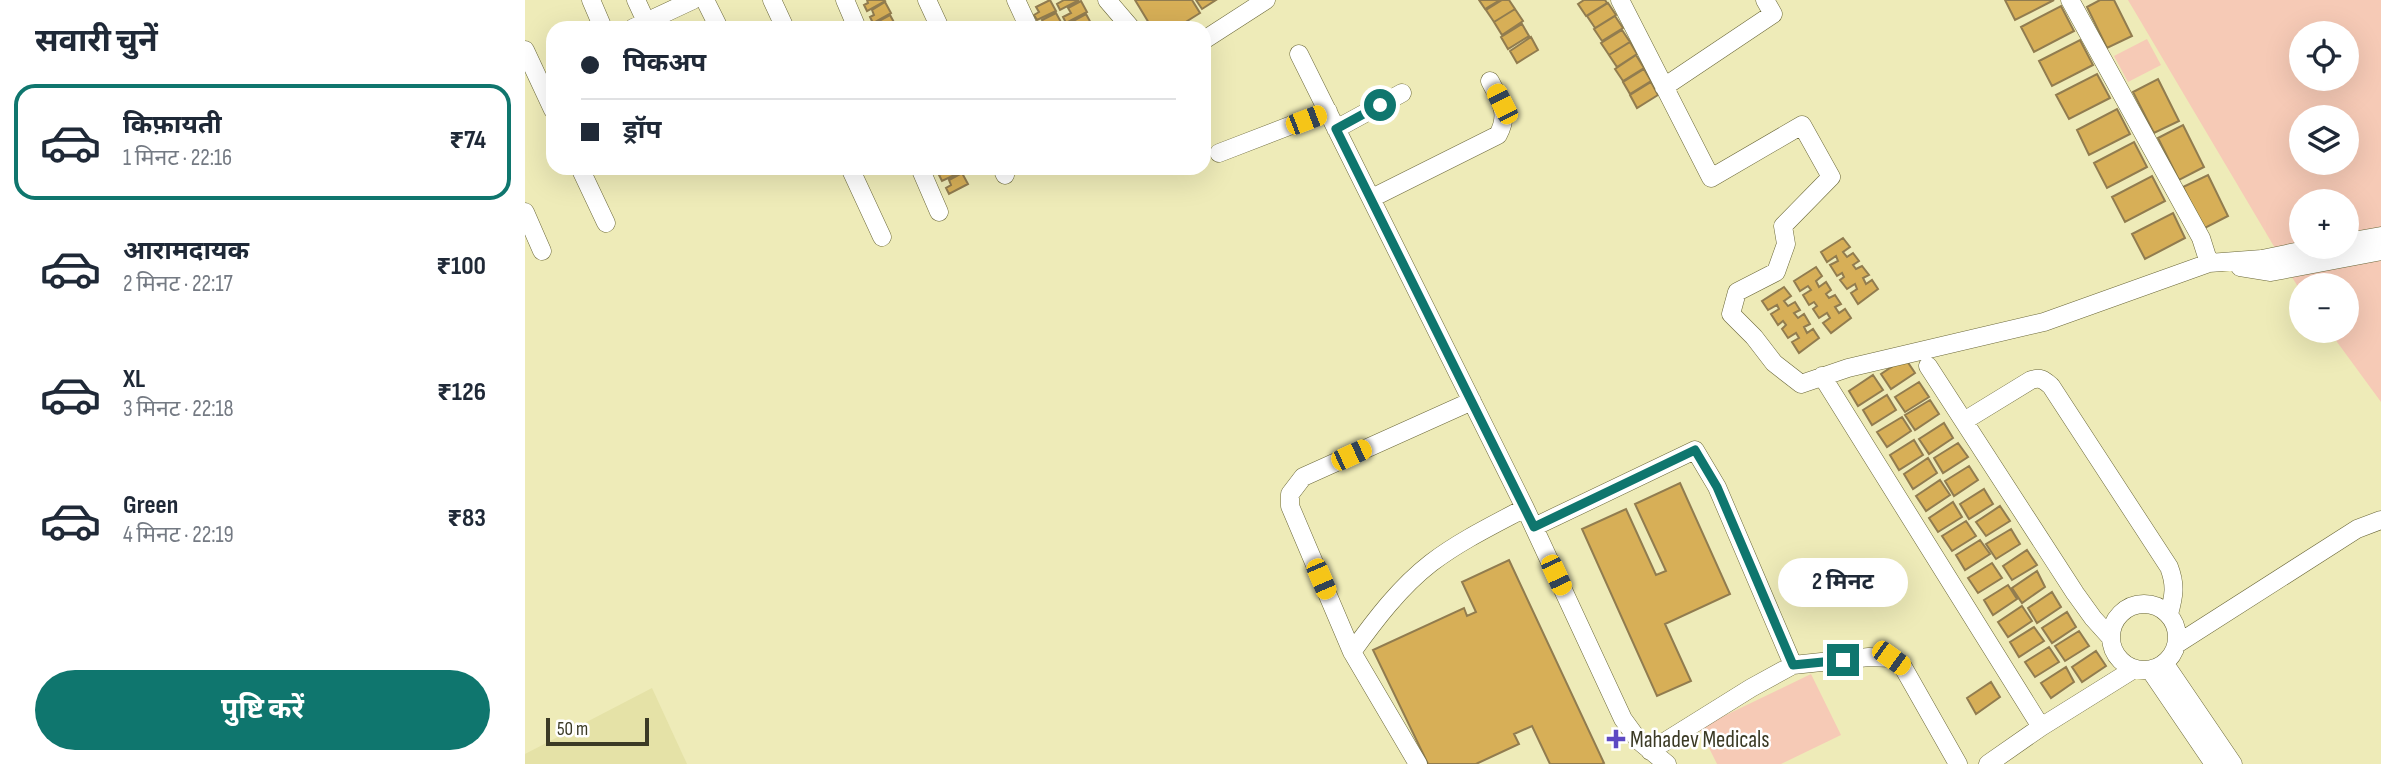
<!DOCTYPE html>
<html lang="hi">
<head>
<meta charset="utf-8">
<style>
	:root { --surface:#fff; --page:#f2f2f3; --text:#1f2937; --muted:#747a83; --line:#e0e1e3; --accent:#0f766e }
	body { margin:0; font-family:"Sofia Sans Condensed","Noto Sans Devanagari",sans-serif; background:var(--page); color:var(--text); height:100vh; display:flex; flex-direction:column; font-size:26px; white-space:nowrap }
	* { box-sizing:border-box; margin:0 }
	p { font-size:23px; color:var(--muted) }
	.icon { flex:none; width:38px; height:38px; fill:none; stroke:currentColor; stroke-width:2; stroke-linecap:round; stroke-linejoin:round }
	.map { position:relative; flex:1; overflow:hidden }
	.panel { display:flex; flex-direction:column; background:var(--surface); width:525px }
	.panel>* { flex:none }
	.guide { position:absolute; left:21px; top:21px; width:665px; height:154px; border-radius:21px; box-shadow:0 7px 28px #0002; display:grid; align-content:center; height:154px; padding:0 35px; background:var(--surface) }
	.controls { position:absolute; left:1764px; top:21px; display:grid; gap:14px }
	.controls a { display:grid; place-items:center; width:70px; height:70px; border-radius:50%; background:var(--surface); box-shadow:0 7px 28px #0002; font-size:35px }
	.scale { position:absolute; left:21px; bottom:18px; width:103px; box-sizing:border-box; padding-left:7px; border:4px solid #3b3a25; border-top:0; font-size:19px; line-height:24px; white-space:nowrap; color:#3b3a25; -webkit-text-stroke:5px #fff; paint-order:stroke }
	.end { position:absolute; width:32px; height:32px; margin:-16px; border:9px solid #0f766e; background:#fff; box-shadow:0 0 0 4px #fff }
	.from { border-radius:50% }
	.bubble { position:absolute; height:49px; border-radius:24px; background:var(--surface); box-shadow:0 7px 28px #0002; font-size:23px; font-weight:700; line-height:49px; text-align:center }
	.car { position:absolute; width:21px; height:42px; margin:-21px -10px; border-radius:9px; box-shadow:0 0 5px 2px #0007; background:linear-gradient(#f5c518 24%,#345 0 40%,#f5c518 0 76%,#345 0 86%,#f5c518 0) }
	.guide b { display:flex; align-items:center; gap:24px; height:66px; font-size:26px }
	.guide b+b { border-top:2px solid var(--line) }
	.guide i { width:18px; height:18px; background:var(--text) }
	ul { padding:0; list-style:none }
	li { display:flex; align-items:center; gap:21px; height:116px; margin:0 14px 10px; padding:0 21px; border:4px solid transparent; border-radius:21px }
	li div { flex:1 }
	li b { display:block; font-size:26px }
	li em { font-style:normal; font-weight:700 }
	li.selected { border-color:var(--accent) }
	li>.icon { width:63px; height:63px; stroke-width:1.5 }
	h2 { padding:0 35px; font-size:32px; line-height:84px }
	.action { display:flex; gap:14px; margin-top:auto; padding:14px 35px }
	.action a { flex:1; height:80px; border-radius:42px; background:var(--accent); color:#fff; font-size:28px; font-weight:700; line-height:80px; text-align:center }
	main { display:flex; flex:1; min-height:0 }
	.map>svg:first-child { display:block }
	.built { fill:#e5e2a7 }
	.green { fill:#f6cab6; fill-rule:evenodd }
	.building { fill:#d7af57; stroke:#917c4f; stroke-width:2 }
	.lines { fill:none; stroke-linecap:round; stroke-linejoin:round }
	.minor-casing { stroke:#6a6738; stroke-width:19 }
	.minor { stroke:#fff; stroke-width:18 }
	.route { stroke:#0f766e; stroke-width:9 }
	.poi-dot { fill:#5d49c2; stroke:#fff; stroke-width:2.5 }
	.labels { text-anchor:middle; stroke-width:5; stroke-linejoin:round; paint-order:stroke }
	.poi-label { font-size:23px; fill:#3b3a25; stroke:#fff; text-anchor:start }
</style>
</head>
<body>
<main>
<section class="panel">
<h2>सवारी चुनें</h2>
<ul>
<li class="selected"><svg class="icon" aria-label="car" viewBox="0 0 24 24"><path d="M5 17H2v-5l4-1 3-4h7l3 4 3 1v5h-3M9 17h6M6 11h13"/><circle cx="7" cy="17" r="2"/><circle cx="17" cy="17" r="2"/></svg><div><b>किफ़ायती</b><p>1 मिनट · 22:16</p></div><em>₹74</em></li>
<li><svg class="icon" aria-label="car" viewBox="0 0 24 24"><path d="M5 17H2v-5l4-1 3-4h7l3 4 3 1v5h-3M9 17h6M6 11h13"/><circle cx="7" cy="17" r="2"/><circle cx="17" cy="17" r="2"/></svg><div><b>आरामदायक</b><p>2 मिनट · 22:17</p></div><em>₹100</em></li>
<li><svg class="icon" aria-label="car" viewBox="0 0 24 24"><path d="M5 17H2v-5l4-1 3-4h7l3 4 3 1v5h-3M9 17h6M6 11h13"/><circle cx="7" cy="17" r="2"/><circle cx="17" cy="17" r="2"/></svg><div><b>XL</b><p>3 मिनट · 22:18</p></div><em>₹126</em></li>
<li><svg class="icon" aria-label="car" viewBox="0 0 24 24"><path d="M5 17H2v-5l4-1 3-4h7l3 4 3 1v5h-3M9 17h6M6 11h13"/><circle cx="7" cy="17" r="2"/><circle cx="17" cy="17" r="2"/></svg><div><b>Green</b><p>4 मिनट · 22:19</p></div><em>₹83</em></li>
</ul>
<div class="action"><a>पुष्टि करें</a></div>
</section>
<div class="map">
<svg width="1856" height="764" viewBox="0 0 1856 764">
	<rect width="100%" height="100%" fill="#eeebb8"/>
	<path class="built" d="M127,688L162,764H0V754Z"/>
	<path class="green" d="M1603,0H1856V402L1804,331H1822V285H1776V292ZM1776,33H1822V79H1776ZM1776,117H1822V163H1776ZM1776,201H1822V247H1776Z
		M1622,39L1636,65L1603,82L1589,56Z
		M1286,674L1316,735L1256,764H1192L1174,728Z"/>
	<path class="building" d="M342,0H359L360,1L342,11L339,5L343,3Z
		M525,0L531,11L512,20L509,15L514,12L511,7Z
		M539,0H554L535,10L532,4Z
		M610,0H667L675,13L651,28H627Z
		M671,0H691L677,9Z
		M954,0H975L960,9Z
		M977,0H984L990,9L969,22L961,10Z
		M1059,0H1080L1082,3L1061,16L1053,4Z
		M1480,0H1529L1490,20Z
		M1575,0H1589L1607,36L1582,48L1562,7Z
		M556,1L562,12L541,23L538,17L546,13L543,8Z
		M360,2L366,13L348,23L345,17L349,15L347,10Z
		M1083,3L1091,15L1070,28L1062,16Z
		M1536,6L1549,31L1509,52L1496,27Z
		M990,9L998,21L977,35L969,22Z
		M531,13L537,24L529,28H515L520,26L517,20Z
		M561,14L567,25L561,28H547L551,26L548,21Z
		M365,15L371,26L353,28L352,22Z
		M1090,16L1098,28L1077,41L1069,29Z
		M997,24L1004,36L983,49L976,37Z
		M1097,30L1105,42L1084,55L1076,43Z
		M1006,37L1013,50L992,63L985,51Z
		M1555,40L1568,65L1527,86L1514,61Z
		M1105,42L1112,54L1092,67L1084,55Z
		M1111,55L1119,68L1098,81L1090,69Z
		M1119,69L1126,81L1105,94L1098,82Z
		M1572,74L1585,98L1544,119L1531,95Z
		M1633,79L1654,121L1629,133L1608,92Z
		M1126,82L1133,95L1112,108L1105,95Z
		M1592,109L1605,134L1564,155L1552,130Z
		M1658,125L1679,167L1654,180L1633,138Z
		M1609,142L1622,167L1582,188L1569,163Z
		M417,168H434L436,172L417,181L414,175L419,173Z
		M437,173L443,184L424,194L421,188L426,185L424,180Z
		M1683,175L1703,216L1678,229L1658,187Z
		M1627,176L1640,201L1600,222L1587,197Z
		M1648,213L1660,238L1620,259L1607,234Z
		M1318,238L1325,247L1318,252L1322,257L1328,253L1334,261L1328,265L1331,269L1337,266L1344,275L1338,278L1341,284L1347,280L1353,289L1333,304L1326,293L1332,289L1330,284L1322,289L1315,280L1319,277L1317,273L1312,276L1305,265L1313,261L1311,256L1302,262L1296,252Z
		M1291,267L1297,276L1291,281L1294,287L1301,282L1306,290L1301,294L1304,298L1310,295L1316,304L1310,307L1314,313L1320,309L1326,318L1306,333L1298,323L1305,318L1302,313L1294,318L1288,309L1292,306L1289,302L1284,305L1278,295L1286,290L1283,286L1275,291L1269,281Z
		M1259,287L1266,296L1259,301L1263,306L1270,302L1275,310L1269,313L1273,318L1279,314L1285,324L1279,327L1282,333L1288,329L1294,338L1274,353L1267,342L1274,338L1271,333L1263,338L1257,329L1261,325L1258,321L1253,325L1246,314L1254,309L1252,305L1243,310L1237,301Z
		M1380,358L1390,373L1366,389L1356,374Z
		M1348,375L1358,390L1333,406L1324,391Z
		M1394,382L1404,397L1380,412L1370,397Z
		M1362,395L1371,410L1347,425L1338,410Z
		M1405,400L1414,414L1390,430L1380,415Z
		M1377,417L1386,431L1362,447L1352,432Z
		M1419,423L1428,438L1404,454L1394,439Z
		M1389,440L1398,455L1374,470L1365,455Z
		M1433,443L1443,457L1418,473L1409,458Z
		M1403,458L1412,473L1388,489L1379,474Z
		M1444,466L1453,480L1429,496L1420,481Z
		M1415,480L1425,495L1401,511L1391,496Z
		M1155,483L1205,594L1140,624L1166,681L1132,696L1057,529L1101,509L1131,575L1141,571L1110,504Z
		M1459,489L1468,504L1444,519L1435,504Z
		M1428,502L1437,517L1413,532L1404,518Z
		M1475,506L1485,521L1461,536L1451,522Z
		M1441,521L1451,536L1427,551L1417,536Z
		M1486,529L1495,544L1471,559L1461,544Z
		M1455,540L1465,554L1440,570L1431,555Z
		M1502,550L1512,565L1487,580L1478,566Z
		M984,560L1079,763L1077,764H1025L1007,726L989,734L994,744L951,764H903L848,650L939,608L942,616L951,612L937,582Z
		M1467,563L1477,578L1453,593L1443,578Z
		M1512,571L1520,587L1497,603L1487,588Z
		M1483,585L1492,599L1468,615L1459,600Z
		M1527,592L1536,607L1512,623L1503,608Z
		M1497,606L1507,621L1483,637L1473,622Z
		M1542,612L1551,627L1527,643L1517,628Z
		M1509,627L1519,641L1494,657L1485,642Z
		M1554,631L1564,646L1540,661L1530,646Z
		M1524,647L1534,662L1510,677L1500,662Z
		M1571,651L1581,666L1557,682L1547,667Z
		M1541,667L1549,682L1526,698L1516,683Z
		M1466,682L1475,697L1451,714L1442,698Z"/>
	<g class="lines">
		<defs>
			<path id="minor" d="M66,0L78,28
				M111,0L124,28
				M180,0L194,28
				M247,0L260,28
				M320,0L332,28
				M402,0L415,28
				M491,0L504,28
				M582,0L606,28
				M1095,0L1186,178L1277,125L1306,177L1258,226L1261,244L1251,272L1212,292L1206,314L1229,337L1249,363L1276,384L1323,368L1519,322L1684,263L1737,259L1795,247
				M1545,0L1676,238L1684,263
				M108,28L168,0
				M679,40L741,0
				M0,50L28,110
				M774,54L1000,508L1098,719L1114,741L1142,764
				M1139,87L1248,14L1240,0
				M811,129L877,93
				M694,153L803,111
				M55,168L81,223
				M325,168L357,237
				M395,168L414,212
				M477,168L480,175
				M847,198L973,135C985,113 975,101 965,81
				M0,212L17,251
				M1822,242L1856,236
				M1715,267L1746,272L1856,251
				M1403,366L1550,593L1568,618L1586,638
				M1297,376L1516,727
				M1439,421L1506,380C1516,377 1519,380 1526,386L1644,567C1651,585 1649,596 1644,614
				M1009,527L1170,450L1192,487L1268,665
				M1586 637a33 33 0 1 1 66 0a33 33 0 1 1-66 0Z
				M1652,644L1832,529L1856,520
				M827,652C850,620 875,587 906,563C935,541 968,525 1000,508
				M1640,664L1708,764
				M1625,670L1689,764
				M1125,751L1226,688L1268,665L1344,657L1366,658L1378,667L1433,764
				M893,764L827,652L765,506V494L778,477L947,401
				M1463,764L1516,727L1609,669"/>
		</defs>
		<use href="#minor" class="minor-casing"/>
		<use href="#minor" class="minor"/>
	</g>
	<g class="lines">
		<path class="route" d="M855,105L811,129L1009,527L1170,450L1192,487L1268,665L1318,660"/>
	</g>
	<path class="poi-dot" d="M1087.5 728.5h7v7h7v7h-7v7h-7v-7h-7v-7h7z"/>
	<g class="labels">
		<g class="poi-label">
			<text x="1105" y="747">Mahadev Medicals</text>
		</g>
	</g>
</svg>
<div class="controls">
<a><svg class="icon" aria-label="locate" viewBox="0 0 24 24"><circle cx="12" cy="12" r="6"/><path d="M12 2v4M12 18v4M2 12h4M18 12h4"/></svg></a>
<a><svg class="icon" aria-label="layers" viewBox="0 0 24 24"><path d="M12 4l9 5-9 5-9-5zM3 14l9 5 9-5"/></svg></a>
<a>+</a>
<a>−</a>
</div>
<div class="scale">50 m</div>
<i class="end from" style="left:855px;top:105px"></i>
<i class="end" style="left:1318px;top:660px"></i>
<div class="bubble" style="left:1253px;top:558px;width:130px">2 मिनट</div>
<i class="car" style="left:977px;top:104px;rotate:333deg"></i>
<i class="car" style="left:781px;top:120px;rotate:69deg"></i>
<i class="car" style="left:826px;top:455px;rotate:65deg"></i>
<i class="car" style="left:1031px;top:575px;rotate:155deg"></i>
<i class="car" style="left:796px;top:579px;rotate:157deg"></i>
<i class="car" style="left:1366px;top:658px;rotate:126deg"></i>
<div class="guide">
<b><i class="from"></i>पिकअप</b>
<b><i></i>ड्रॉप</b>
</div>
</div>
</main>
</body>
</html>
